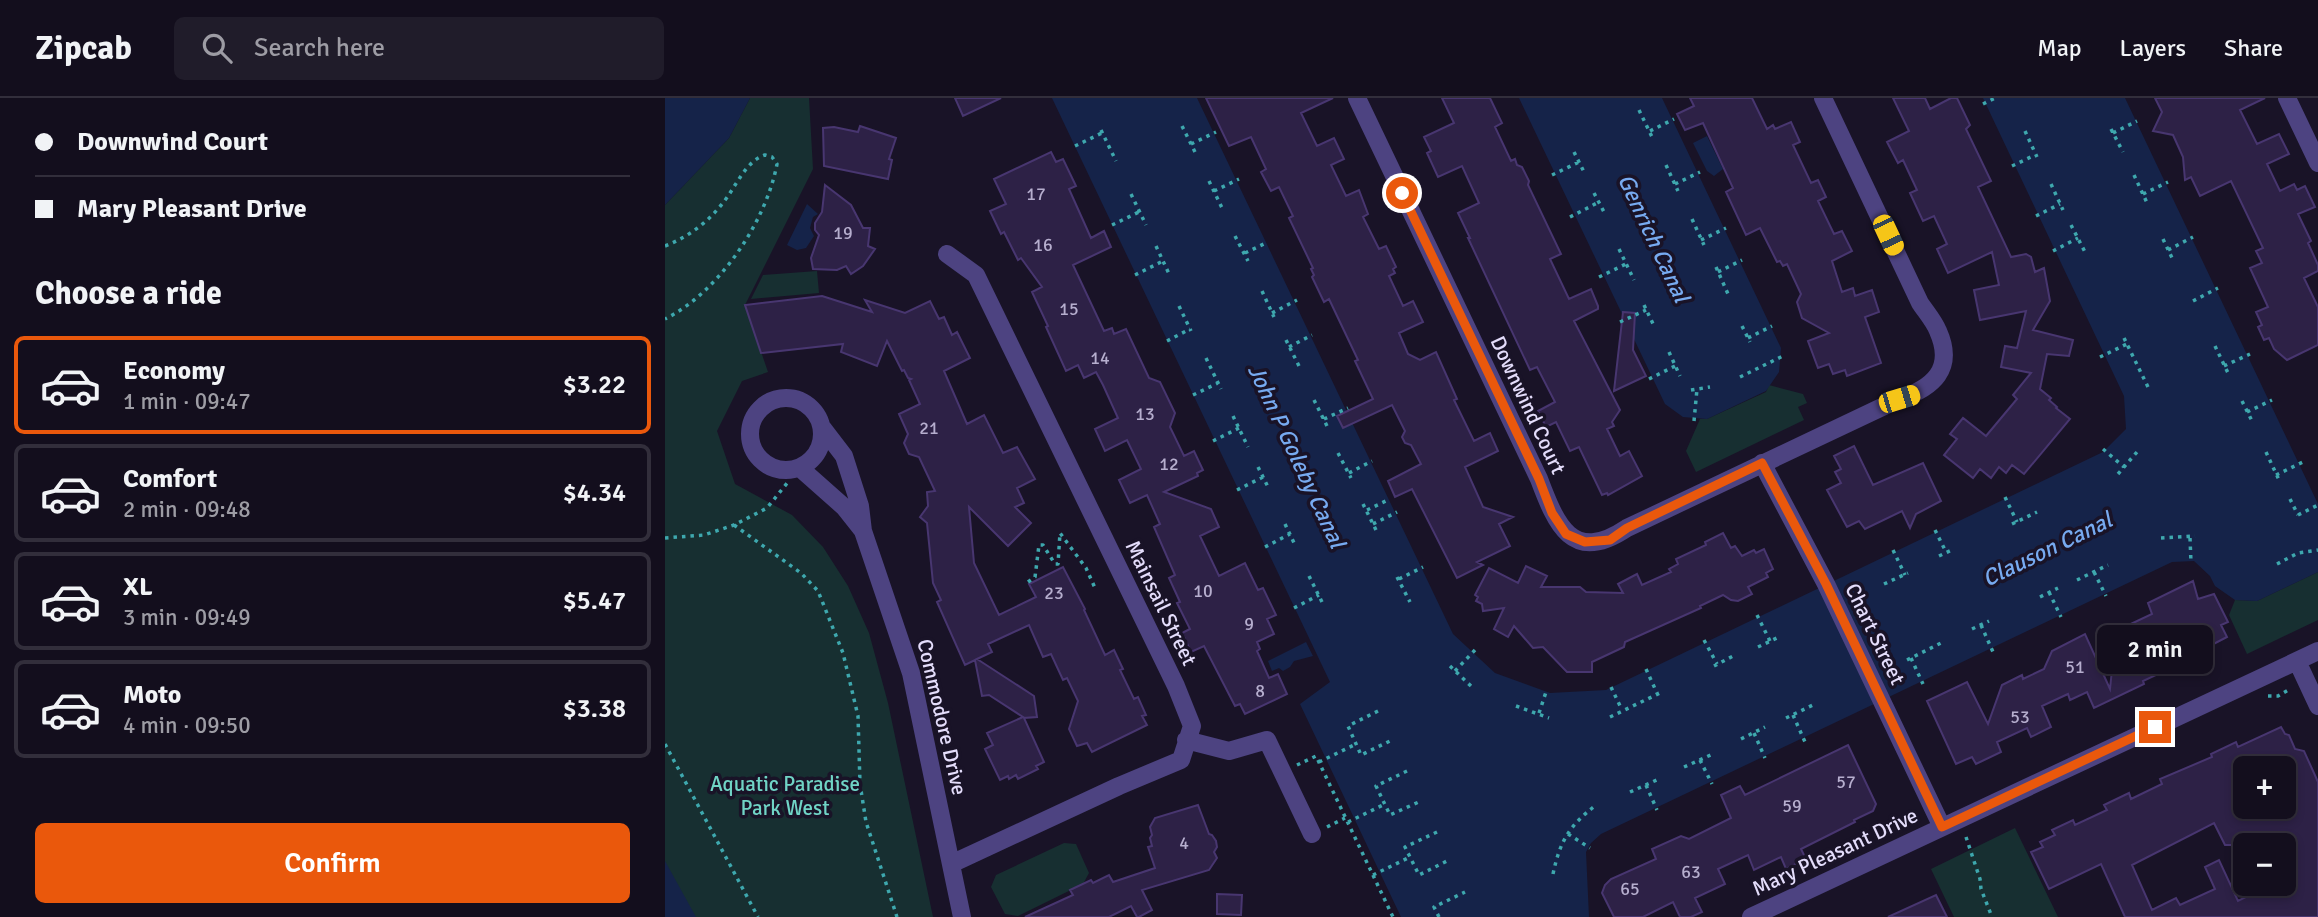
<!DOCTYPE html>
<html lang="en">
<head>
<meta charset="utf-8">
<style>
	:root { --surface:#130e1d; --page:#201c2a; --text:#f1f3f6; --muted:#9d9ca4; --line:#322e3b; --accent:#ea580c }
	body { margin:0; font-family:Signika,sans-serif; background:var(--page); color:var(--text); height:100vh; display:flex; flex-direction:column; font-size:26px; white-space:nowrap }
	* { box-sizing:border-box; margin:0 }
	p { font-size:23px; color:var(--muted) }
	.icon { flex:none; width:38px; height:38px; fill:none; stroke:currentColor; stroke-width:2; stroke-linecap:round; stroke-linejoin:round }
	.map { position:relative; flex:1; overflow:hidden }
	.details { display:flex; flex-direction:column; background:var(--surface); width:665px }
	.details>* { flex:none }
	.guide { display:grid; align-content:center; height:154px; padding:0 35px; background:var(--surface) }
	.tools { position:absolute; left:1568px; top:658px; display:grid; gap:14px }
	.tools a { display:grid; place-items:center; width:63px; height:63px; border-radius:10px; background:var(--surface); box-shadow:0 4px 10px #0003,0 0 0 2px var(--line); font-size:35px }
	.end { position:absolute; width:32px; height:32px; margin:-16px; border:9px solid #ea580c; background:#fff; box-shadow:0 0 0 4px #fff }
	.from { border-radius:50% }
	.bubble { position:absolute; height:49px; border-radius:10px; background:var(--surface); box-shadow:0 4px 10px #0003,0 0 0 2px var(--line); font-size:23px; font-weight:600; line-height:49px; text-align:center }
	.car { position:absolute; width:21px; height:42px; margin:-21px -10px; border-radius:9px; box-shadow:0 0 5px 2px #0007; background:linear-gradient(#f5c518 24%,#345 0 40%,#f5c518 0 76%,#345 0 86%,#f5c518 0) }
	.guide b { display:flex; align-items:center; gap:24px; height:66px; font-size:26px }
	.guide b+b { border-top:2px solid var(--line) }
	.guide i { width:18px; height:18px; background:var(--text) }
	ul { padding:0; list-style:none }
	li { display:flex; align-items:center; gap:21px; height:98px; margin:0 14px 10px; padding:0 21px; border:4px solid var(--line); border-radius:10px }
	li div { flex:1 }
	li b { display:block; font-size:26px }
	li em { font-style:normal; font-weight:600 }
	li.selected { border-color:var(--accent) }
	li>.icon { width:63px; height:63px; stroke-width:1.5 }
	h2 { padding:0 35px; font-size:32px; line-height:84px }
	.action { display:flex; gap:14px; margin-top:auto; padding:14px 35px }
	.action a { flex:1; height:80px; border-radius:10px; background:var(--accent); color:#fff; font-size:28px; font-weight:600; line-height:80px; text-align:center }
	header { display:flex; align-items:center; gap:42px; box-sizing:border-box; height:98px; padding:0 35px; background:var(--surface); border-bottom:2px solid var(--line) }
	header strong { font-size:33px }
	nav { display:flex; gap:38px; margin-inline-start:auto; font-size:24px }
	.search { width:490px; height:63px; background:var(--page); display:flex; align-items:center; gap:18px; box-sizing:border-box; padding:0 24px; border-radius:10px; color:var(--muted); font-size:26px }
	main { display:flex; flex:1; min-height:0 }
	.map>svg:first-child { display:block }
	.green { fill:#172f31 }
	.water { fill:#152349 }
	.building { fill:#2d2146; stroke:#483670; stroke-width:2; fill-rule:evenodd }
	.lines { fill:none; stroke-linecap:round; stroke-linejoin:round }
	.path { stroke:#3ea8ae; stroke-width:3.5; stroke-dasharray:3.5 5; stroke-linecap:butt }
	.minor { stroke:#4d4381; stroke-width:18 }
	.route { stroke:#ea580c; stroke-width:9 }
	.labels { text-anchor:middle; stroke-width:7; stroke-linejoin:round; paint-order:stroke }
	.number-label { font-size:18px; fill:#b6aece }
	.street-label { font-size:21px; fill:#e4ddfb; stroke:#191327 }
	.park-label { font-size:21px; fill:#70d4c6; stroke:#191327 }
	.water-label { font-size:23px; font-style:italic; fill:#77aaf0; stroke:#191327 }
</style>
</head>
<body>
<header>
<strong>Zipcab</strong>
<div class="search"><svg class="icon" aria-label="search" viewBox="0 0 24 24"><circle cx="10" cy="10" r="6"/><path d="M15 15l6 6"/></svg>Search here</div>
<nav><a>Map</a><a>Layers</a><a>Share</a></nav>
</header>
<main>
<section class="details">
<div class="guide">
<b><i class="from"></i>Downwind Court</b>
<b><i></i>Mary Pleasant Drive</b>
</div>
<h2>Choose a ride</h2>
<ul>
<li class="selected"><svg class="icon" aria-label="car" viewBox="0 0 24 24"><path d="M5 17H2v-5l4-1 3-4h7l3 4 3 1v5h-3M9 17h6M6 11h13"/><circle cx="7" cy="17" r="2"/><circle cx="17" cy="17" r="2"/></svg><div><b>Economy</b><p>1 min · 09:47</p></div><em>$3.22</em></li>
<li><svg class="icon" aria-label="car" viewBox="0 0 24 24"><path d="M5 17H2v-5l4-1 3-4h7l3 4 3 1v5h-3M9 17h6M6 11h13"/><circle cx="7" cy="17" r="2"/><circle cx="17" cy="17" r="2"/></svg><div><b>Comfort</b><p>2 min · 09:48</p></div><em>$4.34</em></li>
<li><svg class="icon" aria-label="car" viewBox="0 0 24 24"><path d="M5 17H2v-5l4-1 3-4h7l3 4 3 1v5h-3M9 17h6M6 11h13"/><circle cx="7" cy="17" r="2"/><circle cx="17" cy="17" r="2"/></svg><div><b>XL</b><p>3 min · 09:49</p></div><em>$5.47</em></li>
<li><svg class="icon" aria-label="car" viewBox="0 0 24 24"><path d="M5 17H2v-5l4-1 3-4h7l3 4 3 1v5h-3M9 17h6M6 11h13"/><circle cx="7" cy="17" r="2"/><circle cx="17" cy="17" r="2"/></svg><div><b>Moto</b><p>4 min · 09:50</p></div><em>$3.38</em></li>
</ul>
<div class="action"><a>Confirm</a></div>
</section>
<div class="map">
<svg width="1653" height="819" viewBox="0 0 1653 819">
	<rect width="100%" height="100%" fill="#191327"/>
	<path class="green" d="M85,0H144L148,71L80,207L103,274L77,283L52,333L70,386L127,417L158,449L183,488L204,535L223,605L268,819H0V107L64,40Z
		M152,173L154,195L86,201L98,177Z
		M1104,287L1138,296L1142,305L1133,309L1139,322L1031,374L1021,353L1035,321H1042L1101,294Z
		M1653,474V522L1582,556L1564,517L1570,502L1592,503Z
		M1350,730L1393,819H1289L1266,771Z
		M399,745L411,746L424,775L418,786L353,818L340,816L326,789L331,777Z"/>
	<path class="water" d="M0,0H85L64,40L0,107Z
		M387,0H532L788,536L830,575L885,595L941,592L1438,354L1461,331L1459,298L1318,0H1460L1653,406V474L1592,503L1570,502L1550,488L1545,478L1529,463L1507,464L936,736L926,745L921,754L924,819H736L635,606L665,584Z
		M854,0H997L1116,250L1114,274L1101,293L1042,321L1018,319L1000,306Z
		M1042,38L1058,71L1049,78L1042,73L1028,45Z
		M142,106L153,116L148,119L145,130L149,138L141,150L132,152L122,147Z
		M641,544L648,558L629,563L625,569L618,573L614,570L607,573L603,563Z
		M0,763L31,819H0Z"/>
	<path class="building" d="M290,0H336L298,18Z
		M541,0H668L636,15L652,48L669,40L679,61L666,67L681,98L694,92L703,116L698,119L714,151L721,148L731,169L728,171L730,175L724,178L738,208L748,203L758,224L734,235L743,256L755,262L771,254L792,301L789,302L809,343L825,335L833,353L800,369L818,409L848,419L834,426L845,448L812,464L818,467L792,480L747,391L730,399L723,383L756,366L746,347L740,345L737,339L740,333L727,307L678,330L672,318L708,301L690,263L693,262L664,201L659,204L647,179L649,177L646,171L648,170L624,120L628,118L614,89L606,93L596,74L601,71L586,39L564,48Z
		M777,0H825L837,25L830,29L846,63L850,61L852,67L857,69L864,83L863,87L896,156L885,161L904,201L926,191L933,208V211L909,223L955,312L947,324L949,328L942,331L955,358L964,353L977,378L943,397L942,395L937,397L914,349L905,353L891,324L881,329L873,313L890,304L872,269L865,272L803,140H805L793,115L814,105L797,68L773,79L762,55L766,53L759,39L789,25Z
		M1025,0H1087L1102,31L1108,27L1110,31L1126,24L1135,44L1128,47L1146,85L1153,82L1161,99L1153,103L1169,136L1177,133L1187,153L1167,163L1177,194L1188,190L1190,198L1207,192L1214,214L1200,219L1216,265L1182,278L1180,272L1168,276L1164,266L1153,270L1143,243L1164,235L1137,220L1132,204L1136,196L1122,166L1118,168L1115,163L1112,164L1095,130L1081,137L1061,94L1068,90L1038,25L1020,32L1012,16L1029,8Z
		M1228,0H1260L1265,11L1286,0H1292L1305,27L1301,31L1326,83L1313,89L1346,159L1361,156L1366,159L1370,174L1379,170L1385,203L1368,232L1408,242L1404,258L1382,256L1375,291L1386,300L1384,302L1392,309L1391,310L1405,321L1359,376L1347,367L1341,375L1334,369L1326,380L1315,371L1308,380L1279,357L1292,341L1285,336L1298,320L1321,338L1352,301L1348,297L1366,275L1336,269L1340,248L1352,250L1361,213L1315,222L1309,192L1334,187L1327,154L1283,175L1272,151L1282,146L1269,118L1258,123L1245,95L1252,92L1238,62L1233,65L1222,44L1244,33Z
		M1490,0H1600L1575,12L1592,46L1614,36L1624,56L1602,66L1615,93L1629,86L1632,92L1640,88L1650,109L1633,116L1646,143L1643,145L1653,167V173L1639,180L1653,209V247L1622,262L1609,251L1604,240L1599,242L1593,229L1597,227L1591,214L1603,209L1585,170L1597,165L1591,153L1598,150L1566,83L1535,98L1526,79L1520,82L1518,59L1508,37L1488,33L1497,14Z
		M195,28L231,40L224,61L227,62L223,81L159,68L158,30L169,29L193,34Z
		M386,54L391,64L398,61L411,88L404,91L426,140L439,133L446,149L408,167L439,233L447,230L449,236L461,231L484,280L495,284L510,315L505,329L519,358L529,353L538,372L532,375L533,378L499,394L546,411L554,429L535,438L554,478L580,465L593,492L598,490L611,517L602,521L609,536L592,544L595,551L592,553L604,580L613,576L622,596L580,616L575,606L570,608L539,548L526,554L517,535L525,531L512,505L515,504L504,480L510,477L489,429L495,426L482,397L465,405L454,382L476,371L462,342L440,353L430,331L453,320L438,287L431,274L419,280L413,267L401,273L381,229L383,228L367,194L377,189L356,160L353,162L339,134L336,136L325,113L341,106L329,81Z
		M160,87L186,107L198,130H205L203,148L210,151L198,168L186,176L181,168L172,172L148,171L146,160L154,137L150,132V125L157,114Z
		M157,198L207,214L200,202L240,215L265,203L274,221L279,219L287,237L292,234L305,260L279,273L302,326L319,317L338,355L352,349L370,381L352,390L359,405L350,409L366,425L343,448L304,409L309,465L334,517L371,499L364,486L398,469L420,511L419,512L440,557L449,552L458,571L455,572L469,601L473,599L481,617L477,618L482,627L427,654L422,645L412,648L404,631L413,603L402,580L398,582L386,556L378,559L364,527L323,546L327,554L312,561L369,598L372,619L359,620L379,664L371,668L373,671L353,681L351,677L344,681L343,678L335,682L320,651L328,647L322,635L358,619L324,597L317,598L310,562L300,567L272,504L276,502L268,485L262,425L255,419L263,408L262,394L270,393L254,359L244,356L239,345L243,336L234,316L255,306L244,282L246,281L243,280L239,272L237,273L222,243L212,268L176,254L178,246L96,255L80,207Z
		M958,214L970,215L968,252L981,278L949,293Z
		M1189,348L1208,387L1258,365L1276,403L1251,416L1245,430L1237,413L1200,431L1194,423L1182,429L1162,392L1176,385L1170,374L1176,371L1169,358Z
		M1058,435L1066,450L1070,448L1077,458L1089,452L1091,455L1099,451L1108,471L1101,475L1103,479L1083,489L1087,496L1073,503L1066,502L1058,497L1035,508L1036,510L960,544L959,549L927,564V574H902L878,549L868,550L849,528L843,539L829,531L839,510L818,513L817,506L811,503L813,499L810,497L824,470L853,485L861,468L882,478L876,489H915L921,494L958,495L953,486L972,476L977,487L1006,474L1004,471L1013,466L1011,461L1041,447L1040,444Z
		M1528,483L1533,501L1549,496L1563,524L1556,527L1562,539L1535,553L1537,558L1516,569L1514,566L1478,583L1479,586L1429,610L1422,594L1405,602L1403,596L1377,608L1386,629L1366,639L1362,630L1332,644L1336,654L1311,666L1307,659L1291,666L1262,603L1302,584L1323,626L1337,587L1357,577L1358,581L1379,571L1387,553L1420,536L1445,591L1451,533L1487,516L1483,505Z
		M1616,629L1620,636L1624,637L1630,651L1639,653L1653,684V819H1460L1436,766L1384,791L1366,754L1378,749L1375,744L1390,737L1387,732L1408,722L1410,727L1442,712L1439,707L1464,695L1466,701L1497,686L1495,681L1547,659L1546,656L1571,644L1573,649ZM1580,670H1619V709H1580ZM1549,725L1560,747H1619V786H1607L1573,803L1554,762L1540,769L1550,791L1515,807L1511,800L1487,812L1467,767Z
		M1183,647L1211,706L1208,713L1189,722L1190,724L1136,751L1141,761L1121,771L1116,759L1089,772L1083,757L1053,771L1060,786L1030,800L1037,814L1026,819H1015L1008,804L978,819H949L937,795L940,787L946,781L991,761L987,751L1016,738L1024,741L1066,720L1056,697L1075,688L1080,697Z
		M533,707L544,736L547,737L551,743L552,749L549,754L552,760L544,772L477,792L487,812L474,819H472L466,808L444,819H360L408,797L405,792L426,782L428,785L444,777L448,784L490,770L483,749L487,748L485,740L487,737L485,729L490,720Z
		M552,796L577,797L576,817L552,816Z
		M1271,797L1282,819H1223Z"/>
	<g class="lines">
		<path class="path" d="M1318,6L1330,0
			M974,12L988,41
			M517,28L530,54
			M1446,31L1458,54
			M436,32L451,63
			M985,33L1009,21
			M1360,33L1372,59
			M1448,35L1472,23
			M526,46L551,34
			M410,48L437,35
			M909,54L919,74
			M1001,67L1013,93
			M1347,68L1370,57
			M887,77L914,64
			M1469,77L1483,107
			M544,83L558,112
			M1010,86L1035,74
			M1386,86L1398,112
			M549,93L574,81
			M929,95L939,114
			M466,96L481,127
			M1478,96L1503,84
			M1371,118L1395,106
			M905,119L934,104
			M1027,121L1039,147
			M447,127L474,114
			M1406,127L1420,154
			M570,138L583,163
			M1498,141L1508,162
			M1036,142L1061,130
			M0,148C23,139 42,125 57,106C70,91 80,63 100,57L107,59L112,66C101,124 54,194 0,221
			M491,148L505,178
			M954,151L969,182
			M1503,152L1528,139
			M1388,153L1413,140
			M580,155L603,144
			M1051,169L1063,196
			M1053,174L1077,162
			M470,177L498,163
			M934,179L961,166
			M597,193L609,219
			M1528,203L1553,190
			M979,207L990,230
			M514,208L526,233
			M607,215L632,202
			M955,224L981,212
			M1077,228L1085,244
			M1083,240L1107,228
			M1459,240L1483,289
			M621,242L634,268
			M502,243L525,231
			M1550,248L1564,277
			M624,249L647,237
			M1004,254L1015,278
			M1435,259L1462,246
			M541,260L556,291
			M1559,268L1585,256
			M1075,279L1120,257
			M984,281L1010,268
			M1026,292L1045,289
			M528,297L553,285
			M649,302L663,330
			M1577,303L1588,325
			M1582,314L1607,302
			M568,318L583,349
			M659,321L683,310
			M1029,323L1032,291
			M548,343L574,330
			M1438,351L1459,369
			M1601,354L1614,382
			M673,355L686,380
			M593,369L603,389
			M684,375L707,363
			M1453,376L1472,354
			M1611,377L1638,364
			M572,392L598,379
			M1340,399L1352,424
			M1625,401L1633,417
			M698,406L711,432
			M702,412L725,401
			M1633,417L1653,407
			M620,426L630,447
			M708,426L732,414
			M1347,426L1372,414
			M69,427L136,475L153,493L178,555L193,618L195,686L201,724L232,819
			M1270,432L1281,454
			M0,440L39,437L69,427L102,410L123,384
			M1496,440L1530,438
			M1525,440L1526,465
			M600,449L625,436
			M1228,452L1240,477
			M1274,458L1289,451
			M1612,466L1633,455L1653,452
			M1429,474L1441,498
			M644,478L657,504
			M732,479L745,504
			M734,481L758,469
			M1412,482L1443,467
			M363,484L370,479L374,447H378L390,466H393L395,435L421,470L430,490
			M1219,486L1243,475
			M1384,494L1396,519
			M1375,499L1393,490
			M629,510L654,497
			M1092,517L1105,543
			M1316,527L1328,554
			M1307,531L1324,523
			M1039,542L1052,566
			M1093,549L1116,538
			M1246,560L1258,586
			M1242,562L1280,543
			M785,568L808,590
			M1049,568L1070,557
			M981,571L992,595
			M790,573L810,552
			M946,589L957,612
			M1603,598H1613L1625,591
			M851,608L884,620
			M713,613L683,628L696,657L727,642
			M874,615L882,591
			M1128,617L1140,644
			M945,619L997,594
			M1121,620L1150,606
			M1089,635L1100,660
			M1076,641L1100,629
			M0,646L93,819
			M1035,662L1047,686
			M654,664L691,646
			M632,667L651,658L728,819
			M1019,669L1050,655
			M742,673L711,688L725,717L756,703
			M981,687L992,712
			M965,694L996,680
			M683,724L720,706
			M662,729L680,720
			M772,734L740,749L754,777L784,762
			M903,736L925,750
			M1301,739L1315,781L1316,791L1327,819
			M888,776C895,743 904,728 931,707
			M708,777L745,759
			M774,819L769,809L800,794"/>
		<path class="minor" d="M692,0L874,381C891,426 907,467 962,430L1234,301C1268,290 1290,271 1273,233C1269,223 1261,214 1255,205L1158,0
			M1622,0L1653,65
			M282,156L311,177L511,588L527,628L516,662L454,688L286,766
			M85 336a36 36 0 1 1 72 0a36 36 0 1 1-72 0Z
			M156,328L179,358L195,408L198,433L246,575L297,819
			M1097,365L1161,486L1277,729
			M135,370L179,409L198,433
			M1632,563L1653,608
			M521,642L564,653L602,642L647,736
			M1086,819L1653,553"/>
	</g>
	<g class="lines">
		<path class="route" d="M737,95L874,381L887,415L901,436L920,444L945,442L962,430L1097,365L1161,486L1277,729L1490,629"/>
	</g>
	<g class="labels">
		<g class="number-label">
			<text x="371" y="102">17</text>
			<text x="178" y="141">19</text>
			<text x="378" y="153">16</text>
			<text x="404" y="217">15</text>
			<text x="435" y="266">14</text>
			<text x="480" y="322">13</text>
			<text x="264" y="336">21</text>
			<text x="504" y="372">12</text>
			<text x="538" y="499">10</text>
			<text x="389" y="501">23</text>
			<text x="584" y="532">9</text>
			<text x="1410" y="575">51</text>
			<text x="595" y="599">8</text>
			<text x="1355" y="625">53</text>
			<text x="1181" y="690">57</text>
			<text x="1127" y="714">59</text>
			<text x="519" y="751">4</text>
			<text x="1026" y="780">63</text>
			<text x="965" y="797">65</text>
		</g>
		<g class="street-label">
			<text transform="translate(863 307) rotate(65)" y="7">Downwind Court</text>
			<text transform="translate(496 505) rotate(64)" y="7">Mainsail Street</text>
			<text transform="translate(1210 536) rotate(64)" y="7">Chart Street</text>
			<text transform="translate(277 619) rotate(77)" y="7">Commodore Drive</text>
			<text transform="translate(1170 754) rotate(-25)" y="7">Mary Pleasant Drive</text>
		</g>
		<g class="park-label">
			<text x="120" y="693">Aquatic Paradise<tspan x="120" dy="24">Park West</tspan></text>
		</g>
		<g class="water-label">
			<text transform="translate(989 140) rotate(65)" y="8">Genrich Canal</text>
			<text transform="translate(632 358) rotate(65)" y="8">John P Goleby Canal</text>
			<text transform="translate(1382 451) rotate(-26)" y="8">Clauson Canal</text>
		</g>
	</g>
</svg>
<div class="tools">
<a>+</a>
<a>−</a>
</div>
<i class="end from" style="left:737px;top:95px"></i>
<i class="end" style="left:1490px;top:629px"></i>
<div class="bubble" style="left:1432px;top:527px;width:116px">2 min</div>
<i class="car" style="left:1223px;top:137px;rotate:155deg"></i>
<i class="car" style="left:1234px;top:301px;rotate:73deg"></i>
</div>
</main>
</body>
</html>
